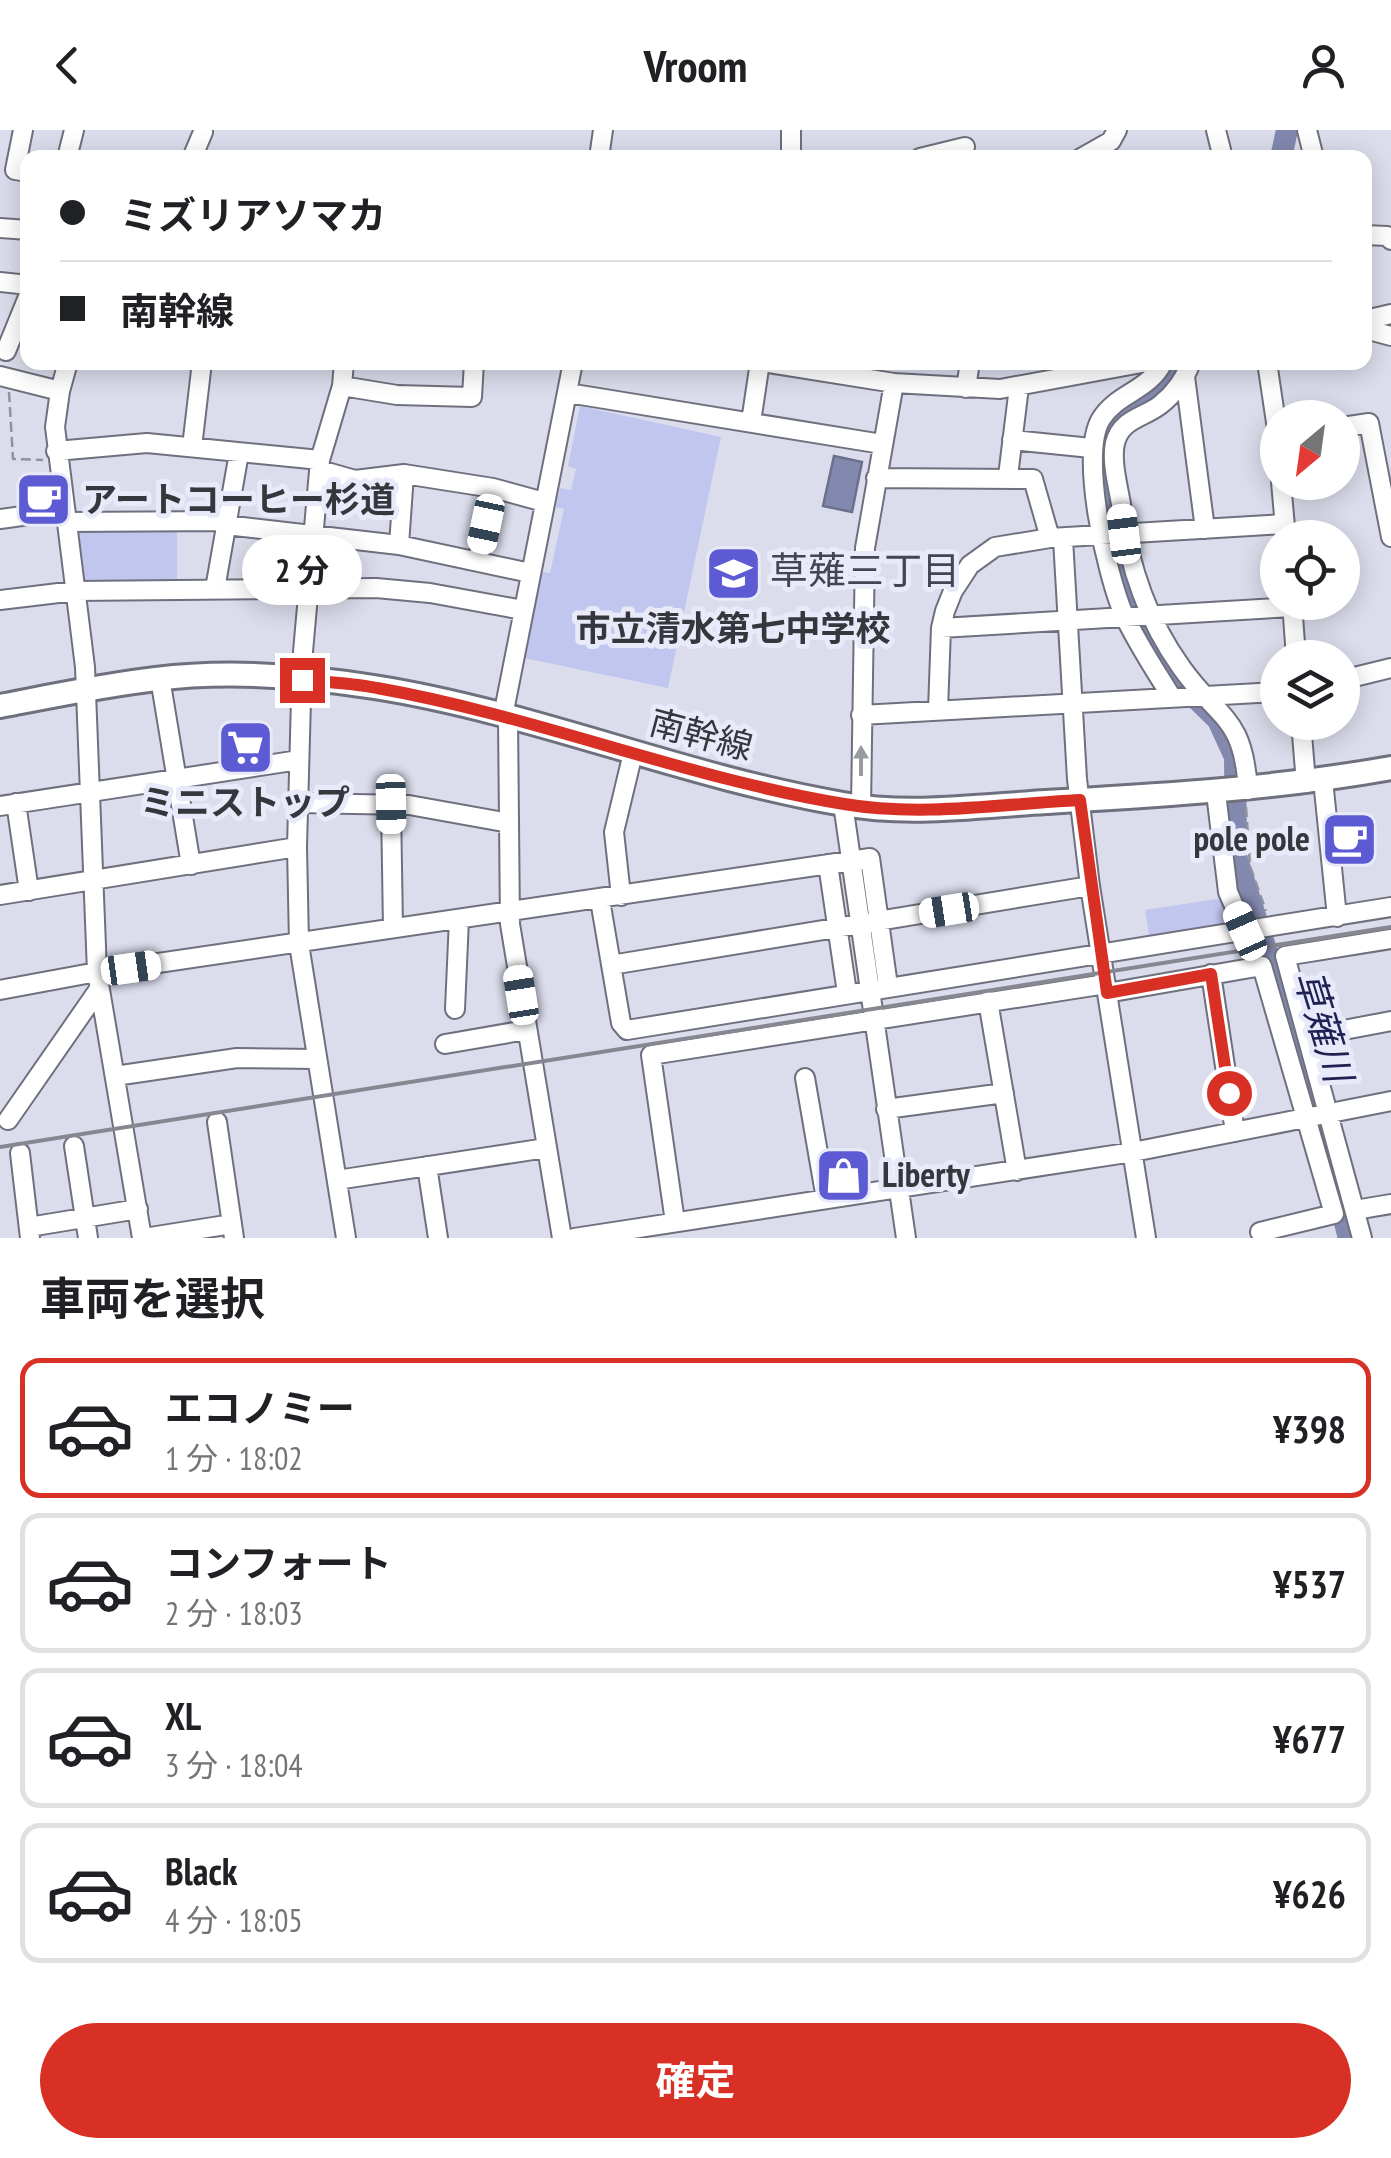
<!DOCTYPE html>
<html lang="ja">
<head>
<meta charset="utf-8">
<style>
	:root { --surface:#fff; --page:#f6f6f6; --text:#202124; --muted:#757577; --line:#e0e0e0; --accent:#d93025 }
	body { margin:0; font-family:"PT Sans Narrow","Noto Sans JP",sans-serif; background:var(--page); color:var(--text); height:100vh; display:flex; flex-direction:column; font-size:38px; white-space:nowrap }
	* { box-sizing:border-box; margin:0 }
	p { font-size:32px; color:var(--muted) }
	.icon { flex:none; width:55px; height:55px; fill:none; stroke:currentColor; stroke-width:2; stroke-linecap:round; stroke-linejoin:round }
	.map { position:relative; height:1108px; overflow:hidden }
	.side { display:flex; flex-direction:column; background:var(--surface); flex:1 }
	.side>* { flex:none }
	.hud { position:absolute; left:20px; top:20px; width:1352px; height:220px; border-radius:20px; box-shadow:0 5px 25px #0003; display:grid; align-content:center; height:220px; padding:0 40px; background:var(--surface) }
	.needle { width:65px; rotate:209deg }
	.fabs { position:absolute; left:1260px; top:270px; display:grid; gap:20px }
	.fabs a { display:grid; place-items:center; width:100px; height:100px; border-radius:50%; background:var(--surface); box-shadow:0 5px 25px #0003; font-size:50px }
	.end { position:absolute; width:45px; height:45px; margin:-22px; border:12px solid #d93025; background:#fff; box-shadow:0 0 0 5px #fff }
	.from { border-radius:50% }
	.bubble { position:absolute; height:70px; border-radius:35px; background:var(--surface); box-shadow:0 5px 25px #0003; font-size:32px; font-weight:700; line-height:70px; text-align:center }
	.car { position:absolute; width:30px; height:60px; margin:-30px -15px; border-radius:12px; box-shadow:0 0 8px 2px #0007; background:linear-gradient(#fff 24%,#345 0 40%,#fff 0 76%,#345 0 86%,#fff 0) }
	.hud b { display:flex; align-items:center; gap:35px; height:95px; font-size:38px }
	.hud b+b { border-top:2px solid var(--line) }
	.hud i { width:25px; height:25px; background:var(--text) }
	ul { padding:0; list-style:none }
	li { display:flex; align-items:center; gap:30px; height:140px; margin:0 20px 15px; padding:0 20px; border:5px solid var(--line); border-radius:20px }
	li div { flex:1 }
	li b { display:block; font-size:38px }
	li em { font-style:normal; font-weight:700 }
	li.active { border-color:var(--accent) }
	li>.icon { width:90px; height:90px; stroke-width:1.5 }
	h2 { padding:0 40px; font-size:45px; line-height:120px }
	.action { display:flex; gap:20px; margin-top:auto; padding:20px 40px }
	.action a { flex:1; height:115px; border-radius:60px; background:var(--accent); color:#fff; font-size:40px; font-weight:700; line-height:115px; text-align:center }
	header { display:flex; justify-content:space-between; align-items:center; height:130px; padding:0 40px; background:var(--surface); font-size:45px; font-weight:700 }
	.map>svg:first-child { display:block }
	.green { fill:#c1c6ee }
	.water { fill:#8388af; stroke:#6c708c; stroke-width:2.5 }
	.lines { fill:none; stroke-linecap:round; stroke-linejoin:round }
	.river { stroke:#8388af; stroke-width:22 }
	.minor-casing { stroke:#6e707e; stroke-width:22 }
	.major-casing { stroke:#6e707e; stroke-width:28 }
	.path { stroke:#90929c; stroke-width:2.5; stroke-dasharray:10 5; stroke-linecap:butt }
	.minor { stroke:#fff; stroke-width:18 }
	.major { stroke:#fff; stroke-width:22 }
	.rail { stroke:#868791; stroke-width:4 }
	.oneway { fill:#9a9b9e }
	.route { stroke:#d93025; stroke-width:12 }
	.labels { text-anchor:middle; stroke-width:10; stroke-linejoin:round; paint-order:stroke }
	.poi-label { font-size:35px; font-weight:bold; fill:#36373c; stroke:#e8eafa; text-anchor:start }
	.street-label { font-size:35px; fill:#36373c; stroke:#e8eafa }
	.neighbourhood-label { font-size:38px; fill:#444551; stroke:#e8eafa }
	.water-label { font-size:38px; font-style:italic; fill:#212154; stroke:#e8eafa }
</style>
</head>
<body>
<header><svg class="icon" aria-label="back" viewBox="0 0 24 24"><path d="M15 5l-7 7 7 7"/></svg>Vroom<svg class="icon" aria-label="person" viewBox="0 0 24 24"><circle cx="12" cy="8" r="4"/><path d="M4 21q1-7 8-7t8 7"/></svg></header>
<div class="map">
<svg width="1391" height="1108" viewBox="0 0 1391 1108">
	<rect width="100%" height="100%" fill="#dbddec"/>
	<path class="green" d="M580,276L721,307L668,558L524,528L542,442L550,443L564,379L556,377L560,358L571,360L576,339L568,336Z
		M75,396H177V454L80,453Z
		M1223,768L1233,796L1150,811L1145,780Z"/>
	<path class="water" d="M834,326L862,332L852,382L823,376Z"/>
	<g class="lines">
		<path class="river" d="M1281,28L1287,0
			M1179,232L1164,256L1146,274L1109,297L1102,318L1120,438L1143,498L1177,550L1218,590L1235,627L1236,726L1296,914L1320,1006
			M1335,1056L1349,1108"/>
		<defs>
			<path id="minor" d="M23,0L15,40L28,42
				M791,0V28
				M1216,0L1223,28
				M1307,0L1314,28
				M67,28L74,0
				M192,28L203,2
				M599,28L603,0
				M920,28L965,17
				M1081,28L1111,11L1117,0
				M0,98L28,100
				M1365,105L1387,106L1391,110
				M0,152L28,155
				M1365,190L1391,184
				M1365,199L1391,206
				M6,221L28,167
				M68,232L60,261L55,297L85,537L97,842L142,1108
				M344,232L342,256L320,330L302,533L297,717L299,814L346,1108
				M762,232L894,253L1000,259L1147,232
				M1163,232C1149,261 1117,263 1101,289C1079,325 1107,446 1124,485C1137,513 1155,540 1171,566
				M1191,232C1185,249 1174,264 1160,275C1143,288 1121,289 1115,313C1111,331 1118,356 1121,374C1128,434 1146,488 1181,537C1219,591 1243,584 1248,660
				M1267,232L1278,306
				M0,246L60,261
				M1185,247L1205,399
				M342,256L397,265L472,267L474,232
				M966,258L970,232
				M568,263L882,314
				M751,292L760,232
				M1342,297L1369,293L1391,407
				M1012,310L1091,318
				M192,317L202,232
				M56,321L147,313L320,330
				M320,340L355,350L404,344L493,358L544,372
				M1008,346L1019,257
				M876,348L1033,349L1050,408
				M1281,352L1286,408
				M0,389L65,380
				M66,392L226,391
				M226,395L399,415L530,443
				M1063,409L1077,649L1090,756L1146,1108
				M399,415L404,344
				M478,430L493,358
				M215,459L239,323
				M0,470L75,461L376,458L430,463L523,480
				M1292,472L1296,528
				M941,498L1292,477
				M160,548L191,735
				M1342,550L1391,538
				M938,580L941,498L945,481L953,461L970,435L995,417L1050,408L1284,394
				M861,585L1278,562
				M503,586L573,232
				M508,588L510,794L562,1108
				M1301,592L1306,653
				M1323,650L1337,787
				M1216,663L1228,762L1245,801
				M16,673L29,761
				M299,673L409,675L509,693
				M843,674L906,1108
				M391,675L393,798
				M0,676L299,630
				M861,677L865,418L894,253
				M828,734L847,863
				M0,765L297,717
				M621,766L614,702L633,623
				M600,770L621,893L627,900L1391,777
				M611,835L1090,756
				M1211,844L1235,1002
				M0,860L97,842L870,728L888,856
				M1107,863L1262,836L1334,1084L1260,1102
				M988,871L1017,1041
				M455,879L459,789
				M1307,907L1391,891
				M445,914L526,900
				M115,946L237,928L317,929
				M805,948L826,1069
				M886,979L1004,963
				M8,990L99,859
				M217,992L234,1108
				M74,1016L88,1108
				M20,1023L30,1108
				M427,1036L438,1108
				M337,1050L546,1018
				M1355,1080L1391,1074
				M675,1092L651,925L1106,854
				M29,1097L138,1079
				M144,1108L232,1094
				M574,1108L1133,1022L1391,971
				M1362,1108L1285,826L1391,809"/>
			<path id="major" d="M0,576C52,566 104,555 156,549C226,540 305,546 374,557C533,582 684,647 843,674C909,686 979,676 1046,672C1165,665 1273,659 1391,638"/>
		</defs>
		<use href="#minor" class="minor-casing"/>
		<use href="#major" class="major-casing"/>
		<path class="path" d="M9,262L13,329L43,330
			M1246,677L1250,736L1266,781"/>
		<use href="#minor" class="minor"/>
		<use href="#major" class="major"/>
		<path class="rail" d="M0,1017L1391,797"/>
	</g>
	<defs><path id="oneway-solid" d="M-6-.8H1V-3.2L6.5 0L1 3.2V.8H-6Z" transform="scale(2.5)"/></defs>
	<use class="oneway" href="#oneway-solid" transform="translate(861 631) rotate(-90)"/>
	<g class="lines">
		<path class="route" d="M302,550C327,552 353,553 377,558C535,586 686,648 844,674C921,687 1002,674 1080,670L1107,863L1211,844L1229,963"/>
	</g>
	<defs>
		<symbol id="cafe-square" viewBox="-11 -11 22 22"><rect x="-9" y="-9" width="18" height="18" rx="4" fill="#5c5bd3" stroke="#e8eafa"/><path d="M-5.5-4.5H6V0H3Q3 3.5 0 3.5H-2.5Q-5.5 3.5-5.5 0ZM3-3.2v2h1.7v-2ZM-6 4.5H4V6H-6Z" fill="#fff"/></symbol>
		<symbol id="school-square" viewBox="-11 -11 22 22"><rect x="-9" y="-9" width="18" height="18" rx="4" fill="#5c5bd3" stroke="#e8eafa"/><path d="M0-5L7-2L0 1L-7-2ZM-4 1L0 2.5L4 1V4Q0 6-4 4Z" fill="#fff"/></symbol>
		<symbol id="supermarket-square" viewBox="-11 -11 22 22"><rect x="-9" y="-9" width="18" height="18" rx="4" fill="#5c5bd3" stroke="#e8eafa"/><path d="M-6-5.5h2.5l.6 2H6L4.5 2H-2.5L-4.4-4H-6ZM-1.5 3.2a1.3 1.3 0 1 0 .1 0ZM3 3.2a1.3 1.3 0 1 0 .1 0Z" fill="#fff"/></symbol>
		<symbol id="shop-square" viewBox="-11 -11 22 22"><rect x="-9" y="-9" width="18" height="18" rx="4" fill="#5c5bd3" stroke="#e8eafa"/><path d="M-5-2.5h2.3a2.7 3.5 0 0 1 5.4 0H5L5.5 6h-11ZM-1.5-2.5h3a1.5 2.3 0 0 0-3 0Z" fill="#fff"/></symbol>
	</defs>
	<g fill-rule="evenodd">
		<use href="#cafe-square" x="12" y="338" width="63" height="63"/>
		<use href="#school-square" x="702" y="412" width="63" height="63"/>
		<use href="#supermarket-square" x="214" y="586" width="63" height="63"/>
		<use href="#cafe-square" x="1318" y="678" width="63" height="63"/>
		<use href="#shop-square" x="812" y="1014" width="63" height="63"/>
	</g>
	<g class="labels">
		<g class="poi-label">
			<text x="82" y="382">アートコーヒー杉道</text>
			<text x="733" y="511" text-anchor="middle">市立清水第七中学校</text>
			<text x="245" y="685" text-anchor="middle">ミニストップ</text>
			<text x="1310" y="721" text-anchor="end">pole pole</text>
			<text x="882" y="1057">Liberty</text>
		</g>
		<g class="street-label">
			<text transform="translate(701 605) rotate(15)" y="12">南幹線</text>
		</g>
		<g class="neighbourhood-label">
			<text x="865" y="454">草薙三丁目</text>
		</g>
		<g class="water-label">
			<text transform="translate(1323 896) rotate(73)" y="13">草薙川</text>
		</g>
	</g>
</svg>
<div class="fabs">
<a><svg class="needle" viewBox="-14 -14 28 28"><path d="M0-13l5 13h-10z" fill="#e53935"/><path d="M0 13l5-13h-10z" fill="#757577"/></svg></a>
<a><svg class="icon" aria-label="locate" viewBox="0 0 24 24"><circle cx="12" cy="12" r="6"/><path d="M12 2v4M12 18v4M2 12h4M18 12h4"/></svg></a>
<a><svg class="icon" aria-label="layers" viewBox="0 0 24 24"><path d="M12 4l9 5-9 5-9-5zM3 14l9 5 9-5"/></svg></a>
</div>
<i class="end from" style="left:1229px;top:963px"></i>
<i class="end" style="left:302px;top:550px"></i>
<div class="bubble" style="left:242px;top:405px;width:120px">2 分</div>
<i class="car" style="left:486px;top:394px;rotate:192deg"></i>
<i class="car" style="left:1124px;top:404px;rotate:353deg"></i>
<i class="car" style="left:391px;top:674px;rotate:179deg"></i>
<i class="car" style="left:949px;top:780px;rotate:261deg"></i>
<i class="car" style="left:1245px;top:801px;rotate:336deg"></i>
<i class="car" style="left:131px;top:838px;rotate:82deg"></i>
<i class="car" style="left:521px;top:865px;rotate:351deg"></i>
<div class="hud">
<b><i class="from"></i>ミズリアソマカ</b>
<b><i></i>南幹線</b>
</div>
</div>
<section class="side">
<h2>車両を選択</h2>
<ul>
<li class="active"><svg class="icon" aria-label="car" viewBox="0 0 24 24"><path d="M5 17H2v-5l4-1 3-4h7l3 4 3 1v5h-3M9 17h6M6 11h13"/><circle cx="7" cy="17" r="2"/><circle cx="17" cy="17" r="2"/></svg><div><b>エコノミー</b><p>1 分 · 18:02</p></div><em>¥398</em></li>
<li><svg class="icon" aria-label="car" viewBox="0 0 24 24"><path d="M5 17H2v-5l4-1 3-4h7l3 4 3 1v5h-3M9 17h6M6 11h13"/><circle cx="7" cy="17" r="2"/><circle cx="17" cy="17" r="2"/></svg><div><b>コンフォート</b><p>2 分 · 18:03</p></div><em>¥537</em></li>
<li><svg class="icon" aria-label="car" viewBox="0 0 24 24"><path d="M5 17H2v-5l4-1 3-4h7l3 4 3 1v5h-3M9 17h6M6 11h13"/><circle cx="7" cy="17" r="2"/><circle cx="17" cy="17" r="2"/></svg><div><b>XL</b><p>3 分 · 18:04</p></div><em>¥677</em></li>
<li><svg class="icon" aria-label="car" viewBox="0 0 24 24"><path d="M5 17H2v-5l4-1 3-4h7l3 4 3 1v5h-3M9 17h6M6 11h13"/><circle cx="7" cy="17" r="2"/><circle cx="17" cy="17" r="2"/></svg><div><b>Black</b><p>4 分 · 18:05</p></div><em>¥626</em></li>
</ul>
<div class="action"><a>確定</a></div>
</section>
</body>
</html>
